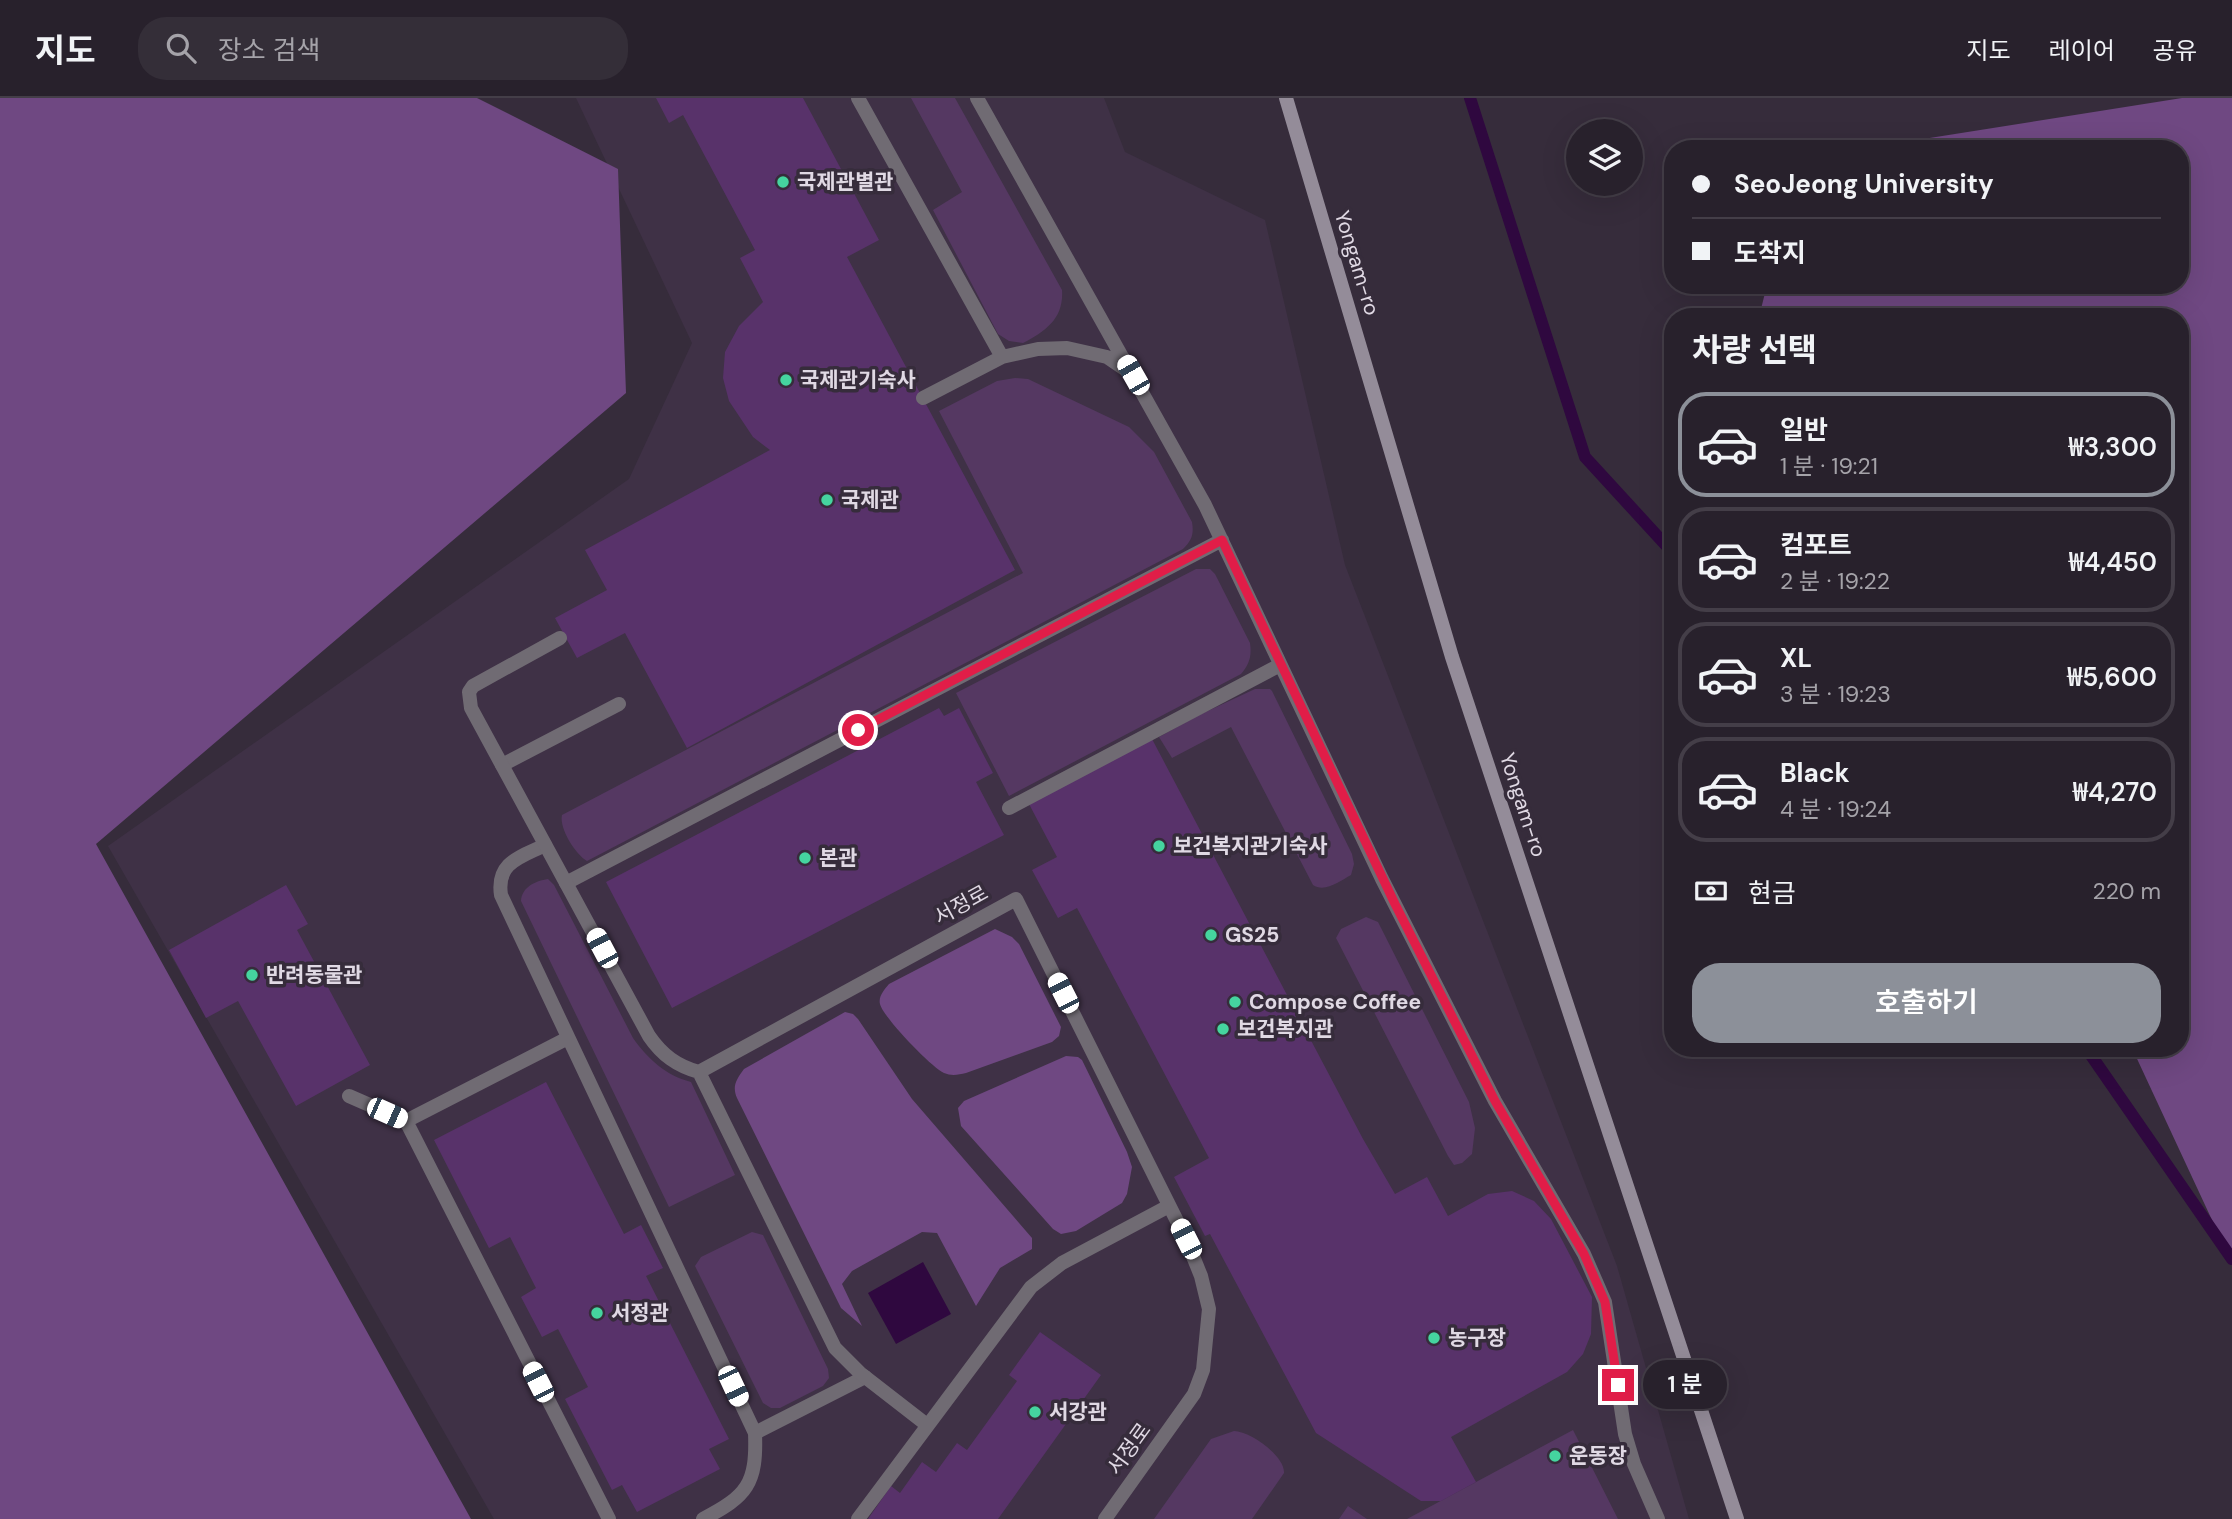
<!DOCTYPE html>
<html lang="ko">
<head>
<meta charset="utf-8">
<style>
	:root { --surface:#28212c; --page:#342e38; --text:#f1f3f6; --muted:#a5a3a9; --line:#443e48; --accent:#8c9099 }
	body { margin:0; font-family:"DM Sans","Noto Sans KR",sans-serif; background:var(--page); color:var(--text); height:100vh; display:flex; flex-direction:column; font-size:26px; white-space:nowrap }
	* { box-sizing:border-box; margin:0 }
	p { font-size:23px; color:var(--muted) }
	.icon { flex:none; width:38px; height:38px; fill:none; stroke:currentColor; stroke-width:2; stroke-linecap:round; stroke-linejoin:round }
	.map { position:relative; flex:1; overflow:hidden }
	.drawer { position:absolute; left:1664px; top:210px; width:525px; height:749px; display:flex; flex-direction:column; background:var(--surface); border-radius:28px; box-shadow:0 7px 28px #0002,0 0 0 2px var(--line) }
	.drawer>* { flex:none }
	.banner { position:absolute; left:1664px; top:42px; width:525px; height:154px; border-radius:28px; box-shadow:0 7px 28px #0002,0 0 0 2px var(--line); display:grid; align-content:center; height:154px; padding:0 28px; background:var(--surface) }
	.fabs { position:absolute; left:1566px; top:21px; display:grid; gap:14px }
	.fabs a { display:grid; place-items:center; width:77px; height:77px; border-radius:50%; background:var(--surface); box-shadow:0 7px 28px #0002,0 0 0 2px var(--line); font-size:35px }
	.end { position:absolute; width:32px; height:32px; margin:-16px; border:9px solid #e11d48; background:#fff; box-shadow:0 0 0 4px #fff }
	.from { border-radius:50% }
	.bubble { position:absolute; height:49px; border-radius:24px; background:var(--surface); box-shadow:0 7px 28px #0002,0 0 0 2px var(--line); font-size:23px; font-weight:600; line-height:49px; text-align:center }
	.car { position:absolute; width:21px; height:42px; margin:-21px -10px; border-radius:9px; box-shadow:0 0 5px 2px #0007; background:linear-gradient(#fff 24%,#345 0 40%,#fff 0 76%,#345 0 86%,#fff 0) }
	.banner b { display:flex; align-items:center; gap:24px; height:66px; font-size:26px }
	.banner b+b { border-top:2px solid var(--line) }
	.banner i { width:18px; height:18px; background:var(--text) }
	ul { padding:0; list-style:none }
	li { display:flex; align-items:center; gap:21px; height:105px; margin:0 14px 10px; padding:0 14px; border:4px solid var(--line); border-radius:28px }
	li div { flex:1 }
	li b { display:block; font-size:26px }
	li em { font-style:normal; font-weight:600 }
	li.current { border-color:var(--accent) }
	li>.icon { width:63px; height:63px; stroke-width:1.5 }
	h2 { padding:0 28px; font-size:32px; line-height:84px }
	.pay { display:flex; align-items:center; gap:18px; height:77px; padding:0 28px; font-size:26px }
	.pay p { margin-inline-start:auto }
	.primary-button { display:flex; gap:14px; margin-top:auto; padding:14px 28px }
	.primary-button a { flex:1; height:80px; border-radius:28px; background:var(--accent); color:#fff; font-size:28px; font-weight:600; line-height:80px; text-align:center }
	header { display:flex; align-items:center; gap:42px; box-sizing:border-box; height:98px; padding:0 35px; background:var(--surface); border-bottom:2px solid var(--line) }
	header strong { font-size:33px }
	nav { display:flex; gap:38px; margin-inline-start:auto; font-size:24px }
	.search { width:490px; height:63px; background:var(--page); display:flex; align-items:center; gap:18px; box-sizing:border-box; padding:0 24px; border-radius:28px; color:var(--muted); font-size:26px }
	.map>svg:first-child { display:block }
	.built { fill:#3f3146 }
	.green { fill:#553862 }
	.forest { fill:#6f4882 }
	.water { fill:#2f083f }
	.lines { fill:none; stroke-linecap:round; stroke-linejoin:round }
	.stream { stroke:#2f083f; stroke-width:12 }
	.building { fill:#58326a }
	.lane { stroke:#706b73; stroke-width:14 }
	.street { stroke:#706b73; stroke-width:14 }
	.secondary { stroke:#948c99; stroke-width:14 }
	.route { stroke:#e11d48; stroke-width:9 }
	.poi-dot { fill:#45d49f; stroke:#362c3b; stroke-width:2.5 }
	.labels { text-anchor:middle; stroke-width:7; stroke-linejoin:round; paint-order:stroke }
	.poi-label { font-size:21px; font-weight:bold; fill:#e0d9e4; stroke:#362c3b; text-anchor:start }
	.street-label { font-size:21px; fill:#e0d9e4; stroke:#362c3b }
</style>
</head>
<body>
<header>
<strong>지도</strong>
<div class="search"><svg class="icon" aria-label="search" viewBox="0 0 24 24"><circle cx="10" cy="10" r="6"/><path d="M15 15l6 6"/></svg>장소 검색</div>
<nav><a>지도</a><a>레이어</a><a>공유</a></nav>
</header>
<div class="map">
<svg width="2232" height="1421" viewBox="0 0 2232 1421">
	<rect width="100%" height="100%" fill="#362c3b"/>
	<path class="built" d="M576,0H1104L1125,54L1265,122L1345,467L1617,1168L1689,1421H494L108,748L629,381L692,245Z"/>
	<path class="green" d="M911,0H955L1062,192C1064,220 1046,233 1023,245L1009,243L998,236L933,112L962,94Z
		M1015,280L1028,281L1129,329L1154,354L1192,424C1194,436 1192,442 1183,451L587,763C575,756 559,730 562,717L1023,475L939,313L997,283Z
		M1196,471H1210L1215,476L1250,545C1252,559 1249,566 1241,576L1009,698L956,595Z
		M1255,591H1270L1272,593L1352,756L1354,766L1351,777C1340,783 1325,795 1313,787L1231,629L1172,660L1159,639L1197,618Z
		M548,781L554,787L633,940C648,961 665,977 691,984L735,1077L669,1109L521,803C522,789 535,783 548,781Z
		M1366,819L1378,824L1469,1004L1475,1030L1472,1056L1462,1065L1454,1067L1448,1058L1336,840L1341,831Z
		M752,1134L763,1137L828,1271L829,1280L823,1288L780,1310H771L763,1305L695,1168L701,1159Z
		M1573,1332L1618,1421H1407Z
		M1234,1333C1250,1333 1285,1358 1284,1375L1252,1421H1154L1211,1341Z
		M1348,1408L1367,1421H1339Z"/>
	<path class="forest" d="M0,0H477L618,71L626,295L96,746L471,1421H0Z
		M2182,0H2232V1165L2132,950H2180V219H1762L1761,211L1767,187H2180V51H1860Z
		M995,831L1012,839L1019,846L1061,929L1059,938L1052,944L966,975C958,977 951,978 944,975C931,969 883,919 880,906C878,898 885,891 889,886Z
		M845,914L853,916L858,921L912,1001L1032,1140V1151L1000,1170L976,1208L937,1135L922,1134L852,1173L842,1186L862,1228L841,1210L737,1000C732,988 736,982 744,971Z
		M1066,958L1078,959L1082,962L1127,1054L1132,1069L1127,1096L1122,1105L1076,1133L1061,1136L1053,1131L961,1028L958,1010L964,1003Z"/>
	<path class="water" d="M923,1164L951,1216L896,1246L868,1195Z"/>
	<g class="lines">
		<path class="stream" d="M1470,0L1585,359L1673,455
			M2086,950L2232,1161"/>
	</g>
	<path class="building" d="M656,0H803L879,142L847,159L1015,472L687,650L625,535L577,560L555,520L607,492L585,452L770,352L753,339L729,303L723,280L725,254L739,228L763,204L740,160L755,152L683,17L669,25Z
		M939,610L944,618L959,610L993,675L976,684L1004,737L672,910L606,784Z
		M1152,641L1363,1041L1395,1096L1427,1079L1448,1118L1488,1096L1512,1093L1534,1103L1551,1121L1592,1199L1591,1236L1583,1256L1567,1274L1451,1339L1476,1384L1441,1403H1421L1316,1335L1210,1136L1205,1138L1174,1079L1209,1060L1077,810L1058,820L1032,772L1057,759L1029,706Z
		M286,787L308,826L297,832L370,967L296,1008L238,903L206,920L169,852Z
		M546,984L624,1136L641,1127L663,1170L646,1178L729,1341L709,1351L720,1371L637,1414L622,1387L612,1392L565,1301L588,1289L558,1231L542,1239L521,1199L536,1190L510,1139L489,1150L434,1042Z
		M1040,1234L1101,1277L998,1421H868L891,1388L900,1395L922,1364L936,1374L957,1345L967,1352L1017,1283L1009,1277Z"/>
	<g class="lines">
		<path class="lane" d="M858,0L1002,259
			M977,0L1205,407L1382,781L1495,1003L1584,1156L1605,1204L1625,1336L1634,1366L1658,1421
			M923,300L1002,259L1038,251L1067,250L1107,259L1129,274
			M502,667L619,606
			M1009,710L1280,567
			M545,747C521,759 496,764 501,797L755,1335C757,1386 747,1398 703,1421
			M566,785L1222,442
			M349,998L406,1023L609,1421
			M406,1023L568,940
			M755,1335L865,1279"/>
		<path class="street" d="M560,540L473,588L469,594L471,610L649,938C662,957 677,968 699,974L835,1250L860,1275L927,1327
			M699,974L1016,801L1186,1141L1201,1178L1209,1211L1203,1272L1194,1296L1105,1421
			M858,1421L1031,1189L1062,1165L1169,1108"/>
		<path class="secondary" d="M1286,0L1452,559L1737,1421"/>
	</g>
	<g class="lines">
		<path class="route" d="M858,632L1222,442L1395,806L1495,1003L1584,1156L1605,1204L1618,1287"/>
	</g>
	<g class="poi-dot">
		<circle cx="783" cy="84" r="7"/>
		<circle cx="786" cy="282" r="7"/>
		<circle cx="827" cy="402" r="7"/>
		<circle cx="1159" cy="748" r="7"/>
		<circle cx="805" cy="760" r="7"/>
		<circle cx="1211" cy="837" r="7"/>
		<circle cx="252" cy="877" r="7"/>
		<circle cx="1235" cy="904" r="7"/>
		<circle cx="1223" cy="931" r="7"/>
		<circle cx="597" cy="1215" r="7"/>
		<circle cx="1434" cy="1240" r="7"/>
		<circle cx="1035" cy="1314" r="7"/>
		<circle cx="1555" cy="1358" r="7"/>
	</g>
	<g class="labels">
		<g class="poi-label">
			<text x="797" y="91">국제관별관</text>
			<text x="800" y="289">국제관기숙사</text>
			<text x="841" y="409">국제관</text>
			<text x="1173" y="755">보건복지관기숙사</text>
			<text x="819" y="767">본관</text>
			<text x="1225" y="844">GS25</text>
			<text x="266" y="884">반려동물관</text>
			<text x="1249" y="911">Compose Coffee</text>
			<text x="1237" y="938">보건복지관</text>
			<text x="611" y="1222">서정관</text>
			<text x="1448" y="1247">농구장</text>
			<text x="1049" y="1321">서강관</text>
			<text x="1569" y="1365">운동장</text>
		</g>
		<g class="street-label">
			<text transform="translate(1357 165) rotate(73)" y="7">Yongam-ro</text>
			<text transform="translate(1523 707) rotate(72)" y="7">Yongam-ro</text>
			<text transform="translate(961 807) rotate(-29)" y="7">서정로</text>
			<text transform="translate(1129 1351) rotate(-54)" y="7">서정로</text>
		</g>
	</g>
</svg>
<div class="fabs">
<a><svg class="icon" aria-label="layers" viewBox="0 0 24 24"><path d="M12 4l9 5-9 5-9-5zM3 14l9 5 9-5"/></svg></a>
</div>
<i class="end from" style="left:858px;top:632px"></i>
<i class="end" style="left:1618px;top:1287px"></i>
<div class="bubble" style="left:1643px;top:1262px;width:84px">1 분</div>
<i class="car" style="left:1133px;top:277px;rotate:330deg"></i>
<i class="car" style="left:602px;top:850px;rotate:332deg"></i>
<i class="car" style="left:1063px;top:895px;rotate:333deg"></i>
<i class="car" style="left:387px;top:1015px;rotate:114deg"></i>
<i class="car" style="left:1186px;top:1141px;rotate:333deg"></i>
<i class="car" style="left:538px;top:1284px;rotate:333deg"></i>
<i class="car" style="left:733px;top:1288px;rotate:155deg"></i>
<div class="banner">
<b><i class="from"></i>SeoJeong University</b>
<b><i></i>도착지</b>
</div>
<section class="drawer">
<h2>차량 선택</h2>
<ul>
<li class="current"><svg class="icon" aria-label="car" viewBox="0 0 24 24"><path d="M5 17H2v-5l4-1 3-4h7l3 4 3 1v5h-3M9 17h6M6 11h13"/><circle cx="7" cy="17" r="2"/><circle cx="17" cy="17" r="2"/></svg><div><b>일반</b><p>1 분 · 19:21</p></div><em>₩3,300</em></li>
<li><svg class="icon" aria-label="car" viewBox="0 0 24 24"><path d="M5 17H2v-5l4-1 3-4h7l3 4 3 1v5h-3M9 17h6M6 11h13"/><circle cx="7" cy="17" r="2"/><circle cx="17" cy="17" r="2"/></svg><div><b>컴포트</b><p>2 분 · 19:22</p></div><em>₩4,450</em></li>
<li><svg class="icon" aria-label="car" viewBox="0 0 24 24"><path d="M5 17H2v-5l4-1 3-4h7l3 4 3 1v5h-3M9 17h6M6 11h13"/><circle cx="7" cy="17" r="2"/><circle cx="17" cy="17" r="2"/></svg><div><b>XL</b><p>3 분 · 19:23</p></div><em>₩5,600</em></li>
<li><svg class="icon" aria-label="car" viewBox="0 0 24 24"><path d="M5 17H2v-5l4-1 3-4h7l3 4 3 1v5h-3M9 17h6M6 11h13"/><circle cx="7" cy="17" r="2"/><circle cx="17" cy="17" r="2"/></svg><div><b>Black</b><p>4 분 · 19:24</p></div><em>₩4,270</em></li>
</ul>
<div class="pay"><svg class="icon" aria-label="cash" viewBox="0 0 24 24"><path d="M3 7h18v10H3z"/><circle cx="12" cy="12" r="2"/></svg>현금<p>220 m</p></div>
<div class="primary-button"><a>호출하기</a></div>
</section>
</div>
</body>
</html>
